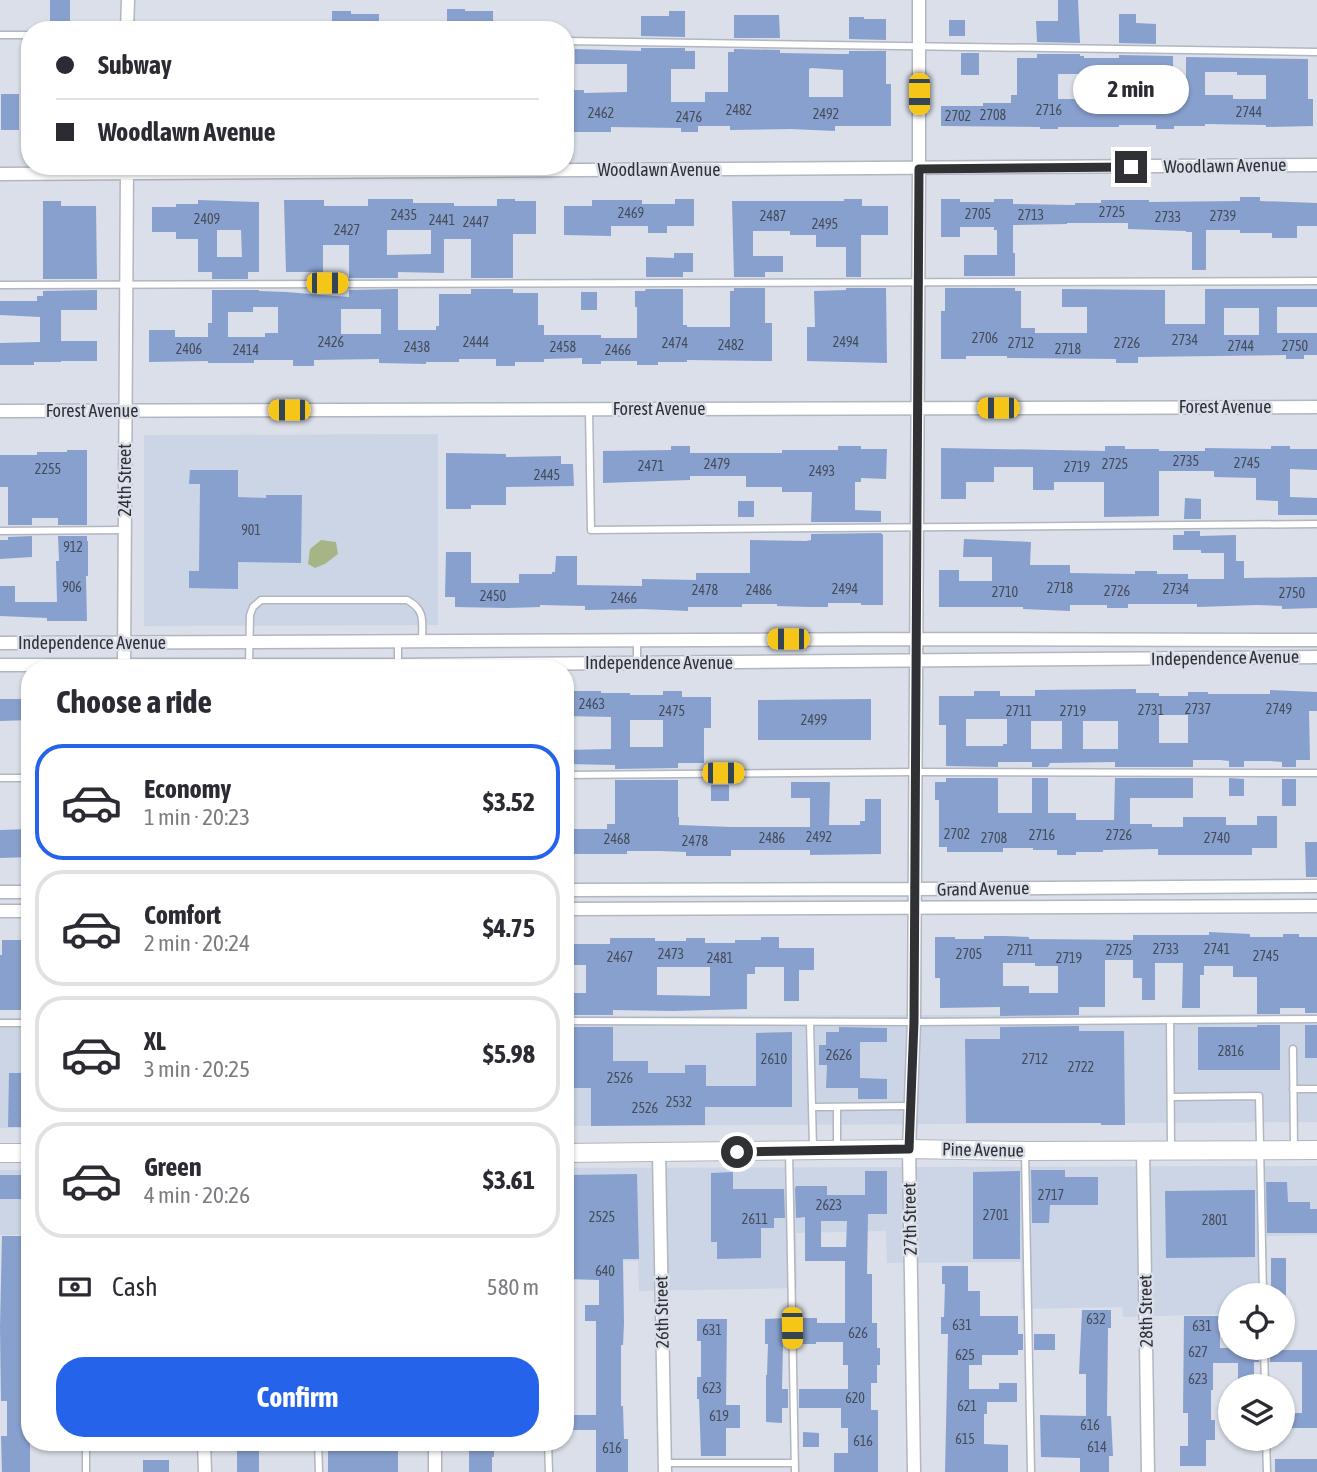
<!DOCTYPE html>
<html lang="en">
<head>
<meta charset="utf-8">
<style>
	:root { --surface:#fff; --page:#f7f7f7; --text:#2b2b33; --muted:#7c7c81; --line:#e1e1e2; --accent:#2563eb }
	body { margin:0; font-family:"Asap Condensed",sans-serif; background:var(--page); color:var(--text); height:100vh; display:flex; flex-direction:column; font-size:26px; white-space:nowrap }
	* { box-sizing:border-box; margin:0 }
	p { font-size:23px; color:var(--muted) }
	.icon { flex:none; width:38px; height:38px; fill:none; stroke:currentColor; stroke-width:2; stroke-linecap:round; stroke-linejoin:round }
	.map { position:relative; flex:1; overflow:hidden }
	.side { position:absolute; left:21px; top:660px; width:553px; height:791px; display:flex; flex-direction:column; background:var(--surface); border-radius:28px; box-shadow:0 2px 5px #0004 }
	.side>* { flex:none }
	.top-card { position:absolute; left:21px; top:21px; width:553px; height:154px; border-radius:28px; box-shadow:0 2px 5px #0004; display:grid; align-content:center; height:154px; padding:0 35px; background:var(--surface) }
	.buttons { position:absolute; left:1218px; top:1283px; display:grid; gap:14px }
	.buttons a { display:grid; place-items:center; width:77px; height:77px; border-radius:50%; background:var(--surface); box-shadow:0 2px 5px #0004; font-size:35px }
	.end { position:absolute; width:32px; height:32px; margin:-16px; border:9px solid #2f3135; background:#fff; box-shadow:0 0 0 4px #fff }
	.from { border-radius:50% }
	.bubble { position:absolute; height:49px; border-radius:24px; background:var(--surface); box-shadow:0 2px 5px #0004; font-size:23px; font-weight:700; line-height:49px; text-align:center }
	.car { position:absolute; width:21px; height:42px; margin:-21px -10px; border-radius:9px; box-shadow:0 0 5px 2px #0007; background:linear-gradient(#f5c518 24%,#345 0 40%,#f5c518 0 76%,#345 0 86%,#f5c518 0) }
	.top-card b { display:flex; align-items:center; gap:24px; height:66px; font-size:26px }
	.top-card b+b { border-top:2px solid var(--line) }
	.top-card i { width:18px; height:18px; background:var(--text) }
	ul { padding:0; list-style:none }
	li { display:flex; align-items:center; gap:21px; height:116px; margin:0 14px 10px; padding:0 21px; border:4px solid var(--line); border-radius:28px }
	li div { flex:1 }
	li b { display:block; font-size:26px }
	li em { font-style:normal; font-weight:700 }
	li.active { border-color:var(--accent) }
	li>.icon { width:63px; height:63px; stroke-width:1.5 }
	h2 { padding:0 35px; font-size:32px; line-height:84px }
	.pay { display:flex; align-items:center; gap:18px; height:77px; padding:0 35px; font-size:26px }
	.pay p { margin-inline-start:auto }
	.action { display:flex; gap:14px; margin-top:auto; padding:14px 35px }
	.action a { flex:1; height:80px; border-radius:28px; background:var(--accent); color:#fff; font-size:28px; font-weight:700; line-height:80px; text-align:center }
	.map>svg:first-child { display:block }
	.built { fill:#ccd5e5 }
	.green { fill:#a7b586 }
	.building { fill:#88a0ce; fill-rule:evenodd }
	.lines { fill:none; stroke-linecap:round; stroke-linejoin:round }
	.service-casing { stroke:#b1b6bf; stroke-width:9 }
	.minor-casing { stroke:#b1b6bf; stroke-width:15 }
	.secondary-casing { stroke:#b1b6bf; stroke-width:20 }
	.service { stroke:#fff; stroke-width:6 }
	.minor { stroke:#fff; stroke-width:12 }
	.secondary { stroke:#fff; stroke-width:18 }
	.route { stroke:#2f3135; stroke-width:9 }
	.labels { text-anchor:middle; stroke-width:5; stroke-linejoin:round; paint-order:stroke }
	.number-label { font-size:14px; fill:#454d5b }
	.street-label { font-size:18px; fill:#2f3135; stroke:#dadfe9 }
</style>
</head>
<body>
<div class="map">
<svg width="1317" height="1472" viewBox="0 0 1317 1472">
	<rect width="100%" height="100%" fill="#dadfe9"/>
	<path class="built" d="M438,434V625L144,626V435Z
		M1317,1014V1122L565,1126V1016Z
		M0,1018H30V1128H0Z
		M1317,1166V1235L1266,1236L1267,1295H1230V1314L1123,1317L1122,1307L1021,1309V1262L887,1263L886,1231L796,1233L797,1288L639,1291L638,1261L565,1260V1168Z
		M0,1170H30V1235H0Z"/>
	<path class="green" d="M321,540L336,542L338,554L325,564L315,568L308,564L310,549Z"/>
	<path class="building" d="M50,0H70V26H50Z
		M1058,0H1078L1080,43L1037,42L1036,21H1058Z
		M447,9H465V11H493V29L447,28Z
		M332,11H351V14H379V27L332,28Z
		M669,11H685V37L641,36V16H669Z
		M1119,14H1136V23L1156,24V44L1119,43Z
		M734,15H779L780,38H734Z
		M849,17H864V19H886V40L849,39Z
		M949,20H965V36H949Z
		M641,48H685V51H695V69H671V102H705V92H728V52H734V49L780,50V53L836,54H849V51H886V84H891V126H835V131L791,129L730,130V126H698V132H681V128L611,127V132H565V90H584V93L627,92V64H575V49L641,51ZM811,68L843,70V97H809V69Z
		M961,53H979V75H961Z
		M1037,54H1080V56H1084V58H1119V55L1173,56V69L1119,70V81H1101V74H1058V99H1090V106H1125V98H1144V104H1184V98H1186V57L1308,59V99H1313V126L1266,127V125L1205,124V126H1174V129H1156V125H1119V127H1058V129H1040V127L941,126V106H983V103H1011V95H1017V58H1037ZM1205,72H1237V75H1266V99H1233V95H1205Z
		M1,94H19V130H1Z
		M1240,197H1260V201L1317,203V226H1297V238H1272V233H1240V230H1206V270H1192V232H1186V231L1128,229V223H1067V224L1013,225V253H1015V276H964V255H997V230H994V227H960V237H941V199H960V202H994V199H1013V204L1075,205V203H1101V200H1149V202L1240,201Z
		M368,199H413V203H454V206H497V199H515V201H536V234H513V278H471V239H444V273L398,272V278H349V245H323V272H286L284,200H324V206H368ZM387,230H431V254L387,255Z
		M675,199H694V226H667V233H648V226H611V236L564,235V206H592V200H642V204H675Z
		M844,199H862V206H888V235H861V277H846V247H816V235H790V231H753V256H783V272H765V277H734L732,201H844Z
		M198,200L259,202V272H248V279H212V272H198V239H176V232H152V207H176V204H198ZM217,230H241L242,257H217Z
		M43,201H61V206H96L97,279H43Z
		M674,253H693V272H683V277H646V257L674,258Z
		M734,288H765V323H772V361L687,360V362H658V365H637V361H601V364H582V358L544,359V362H515V366H496V359H459V362H426V364L379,363V359L314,360V366H293V360H254V363H208V361L149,362V330H175V337H208V323H212V290H259V291L286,292L349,297V290L398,289V330H436V326H439V294H471V289H513V293H538V325H544V335H601V338H637V307H635V291H645L646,289H683V325H687V327H730V291H734ZM253,307H278V333H265V337H228V312H253ZM341,309H381V334H341Z
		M846,288H886L887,363L807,361V327H815L814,291L846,290Z
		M945,288H1015V291H1021V328H1035V333H1087V307H1062V289L1165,290V324H1205V289H1317V307H1277V333H1317V355H1304V359H1286V355L1138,357V363H1116V359L1007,358V356H966V359H941V311H945ZM1224,308H1259V335H1224Z
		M97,290V310H61V341H97V361H61V362H34V365H0V343L40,342V317L0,315V301H37V296H43V291Z
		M581,292H597V310H581Z
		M671,446H690V453H782V450H838V446H861V449H887L886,479L861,478V482H855V510L881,511V522H811L812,492H782V487H746V476H690V480L603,483V451L671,450Z
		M1105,446H1125V449H1159V451H1205V448L1271,449V446H1290V449H1317V470L1290,469V497L1317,498V515H1278V501L1256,500V478L1214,477V471H1159V516L1104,517V482H1054V490H1033V467H994V482H966V499H941V448L1105,451Z
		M67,450H87V525H58V518H32V525H8V487H0V455H37V452H67Z
		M446,453L506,454V457L561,456V464H573L574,486L506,487V505H471V509H446Z
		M190,470H238V497L266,498V495H302L301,563L238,562V589L189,588V571H199L200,484H189Z
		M1185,498L1201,499V519H1184Z
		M738,501H754V517H738Z
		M1184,531H1200V536L1236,535V561H1244V578L1317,577V608L1282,609V606L1257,605L1197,607V604H1128V608H1107V605H1070V611L1023,609V607H939V570H959V581H992V557H963L964,539L1031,542L1030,565H1070V573L1135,574V571H1157V574H1188V579H1224V553H1201V550H1173V535H1184Z
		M881,533L883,535V605H861V603H828V607H809L777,606V604H742V607H688V611L642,609L585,610V606L540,605V607L508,608L455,607V597H445L446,552H471V583H519V574H552V572H555L556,556H577V585L642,586V579L696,580V573H750V540L806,541L811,540V534Z
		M32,536V557L0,559V540H8V537Z
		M58,536H87V541H88V576H86L87,621H47V618L0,616V586H15V602H57L56,561H59Z
		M1136,689V693H1159V696H1188V692H1208V694H1270V690L1317,692V711H1309L1310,760H1296V767H1282V762L1270,761H1244V767H1229V761L1220,760H1193V767H1115V762L1050,763L1048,767H1032V762H998V767L946,766V725H939V696H974V691H1000V696H1035V690ZM1159,715H1188V743H1159ZM966,719H1007V744H1003V746H966ZM1031,721H1062V749H1031ZM1083,721H1118V749H1083Z
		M565,691H601V693H630V695H663V691H682V697H711V728H704V763H678V768L615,769V765L565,764V750L611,749V717L565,716ZM630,720H663V747H630Z
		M0,699H30V720L0,721Z
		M871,699V740H758V700Z
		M946,778H998V813H1032V778H1048V813H1076V820H1114L1115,778H1193V798H1130V824H1152V827H1183V817H1226V825H1257V816H1277V848H1252V855H1158V849L1103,850V852H1076V855H1057V850H1033V848H1003V852H947V847H939V800H935V782H946Z
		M1229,778L1244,779V796H1229Z
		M1282,779H1296V806H1282Z
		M615,780H678V817H679V825L731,827H810V798H791V782H830L829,825H860V821H865V799H881V854L810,855V850H731V856H686V852L660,851H627V854H565V829H607V824H615Z
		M711,785H729V801H711Z
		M30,829V857L0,858V830Z
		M1305,842H1317V877H1306Z
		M1209,932L1250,934V937H1283V934H1299V937H1317V1013H1305V1008H1280V1014H1257V977H1233V966H1204V975H1200V1008H1182L1183,963H1155V1000H1142V978H1133V960H1105V1007H1079V1015L1000,1016V1007L940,1008V978H935V937H955V939H984V936H1004L1029,937V939L1133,940V935H1209ZM1003,963H1035V966H1058V993H1029V986H1003Z
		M761,937H779V948H814V970H799V1001H784V967H755V974H747V1009L673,1011L613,1010V1015H565V993H586V965H565V944H610V938H655V941H686V938H705V943H735V940H761ZM657,967H710V996L657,995Z
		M2,940H30V978H23V1010H0V955H2Z
		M1257,1025H1280V1070H1198V1027H1257Z
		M1305,1025H1317V1058H1305Z
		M1079,1026V1031H1124L1125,1125H1101V1123H966L965,1039H1000V1027Z
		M565,1027H613V1061H648V1073H685V1065H706V1086H756V1033L792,1032V1107H705V1125L591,1126V1088H565Z
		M839,1027L887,1028V1042H860V1078L887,1079V1099H858V1088H826L827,1065H819V1045H826V1032H839Z
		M9,1073H30V1127H8Z
		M1031,1170H1065V1177H1098V1205H1050L1049,1223H1032Z
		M865,1171H887V1214H868L867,1274H872V1323H877V1348H880V1365H877V1383H871V1410H878V1472H834V1453H848V1428H841V1408H799V1389H848V1365H843V1342H816V1344H798V1318H817V1323H845V1261H805V1217L796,1218L795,1189L796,1186H827V1195H865ZM821,1221H847L846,1247H821Z
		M1020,1171V1259H973V1172Z
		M733,1172V1189H784L785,1218H774V1228H761V1258L717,1259V1242H711V1173Z
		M637,1174L639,1259H623L624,1323L623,1345H621V1406H623L624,1439H628V1472H596V1430H565V1415H596V1321H585V1305H599V1280L565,1279V1175Z
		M0,1175H30V1199H0Z
		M1266,1182H1287L1288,1202H1310V1209H1317V1233H1267Z
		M1255,1190V1257L1166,1258L1165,1191Z
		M2,1236H30V1472H2L1,1436H7V1401H1L0,1327Z
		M1271,1258H1286V1295H1271Z
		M942,1266H968V1291H980V1316H1018V1334H1023V1350H1018V1355H982V1365H969V1389H999V1383H1017V1402H987V1414H984V1444L1008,1445V1472H945L948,1334H941V1317H944L945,1284H942Z
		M1082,1310H1111V1328H1108L1107,1416H1111L1113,1456H1109V1472H1080V1458L1041,1457L1040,1415L1086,1416V1374H1079Z
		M1184,1316H1220V1348H1253V1350H1258L1259,1362H1254V1386H1238V1363H1213V1390H1211V1420H1215V1440H1206V1466H1180V1446H1188V1413H1183Z
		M786,1318L787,1344H783L782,1389H788V1408H782V1423L766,1422V1375H767L768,1344H765V1319Z
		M697,1319H727L726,1405H740V1428H726V1456H701L699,1399H697V1377H701V1341H697Z
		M1034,1334H1055V1350H1034Z
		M1270,1350H1317V1428H1283V1413H1302V1362H1270Z
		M803,1432L819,1433V1447H803Z
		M237,1442H259V1472H237Z
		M328,1442H398V1472H328Z
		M469,1442H494V1457H492V1472H469Z
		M1275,1459H1317V1472H1275Z
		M143,1460H169V1472H143Z"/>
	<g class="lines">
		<defs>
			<path id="service" d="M0,35H30
				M565,41L1317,52
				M0,285L1317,281
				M589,410L591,530L1317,524
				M0,531L124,530
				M637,662V640
				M249,664L250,615L253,607L261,600H407C426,610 422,622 422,641
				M398,665V641
				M565,775L915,772L1317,773
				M0,778H30
				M1170,1020L1171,1148
				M565,1021L914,1022L1317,1019
				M810,1022L812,1107L910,1106
				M0,1023H30
				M1293,1049L1294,1148
				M1293,1089H1317
				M1171,1097L1259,1096L1263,1295
				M812,1107L813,1147
				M837,1147V1107
				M789,1152L795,1472
				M1025,1152L1031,1472
				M1264,1348L1265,1386
				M1266,1438L1267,1472
				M86,1442V1472
				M318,1442L319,1472
				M548,1442L549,1472
				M664,1463H795"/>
			<path id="minor" d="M127,30L128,0
				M0,174L1317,165
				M0,411L1317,407
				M0,643L916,639L1317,640
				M0,665H398L1317,657
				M124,668L127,166
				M565,890L914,889L1317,886
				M0,892H30
				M565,909L1317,906
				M0,911H30
				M1143,1150L1148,1472
				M659,1153L665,1472
				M204,1442L205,1472
				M435,1442V1472
				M914,1472L909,1149L914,1022L919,169V0"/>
			<path id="secondary" d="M0,1153H30
				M565,1153L909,1149L1025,1151L1317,1150"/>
		</defs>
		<use href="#service" class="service-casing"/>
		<use href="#minor" class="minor-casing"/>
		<use href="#secondary" class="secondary-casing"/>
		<use href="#service" class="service"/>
		<use href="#minor" class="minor"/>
		<use href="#secondary" class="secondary"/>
	</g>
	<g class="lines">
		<path class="route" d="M737,1152L909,1149L914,1022L919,169L1131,167"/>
	</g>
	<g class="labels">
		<g class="number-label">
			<text x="739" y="115">2482</text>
			<text x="1049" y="115">2716</text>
			<text x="1249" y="117">2744</text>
			<text x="601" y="118">2462</text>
			<text x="826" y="119">2492</text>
			<text x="993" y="120">2708</text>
			<text x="958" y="121">2702</text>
			<text x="689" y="122">2476</text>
			<text x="1112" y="217">2725</text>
			<text x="631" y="218">2469</text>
			<text x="978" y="219">2705</text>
			<text x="404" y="220">2435</text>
			<text x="1031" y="220">2713</text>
			<text x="773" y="221">2487</text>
			<text x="1223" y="221">2739</text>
			<text x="1168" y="222">2733</text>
			<text x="207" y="224">2409</text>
			<text x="442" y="225">2441</text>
			<text x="476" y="227">2447</text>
			<text x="825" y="229">2495</text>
			<text x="347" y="235">2427</text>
			<text x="985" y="343">2706</text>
			<text x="1185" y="345">2734</text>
			<text x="331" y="347">2426</text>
			<text x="476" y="347">2444</text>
			<text x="846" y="347">2494</text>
			<text x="675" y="348">2474</text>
			<text x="1021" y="348">2712</text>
			<text x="1127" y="348">2726</text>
			<text x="731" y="350">2482</text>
			<text x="1241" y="351">2744</text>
			<text x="1295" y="351">2750</text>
			<text x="417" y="352">2438</text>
			<text x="563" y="352">2458</text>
			<text x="189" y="354">2406</text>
			<text x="1068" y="354">2718</text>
			<text x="246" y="355">2414</text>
			<text x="618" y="355">2466</text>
			<text x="1186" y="466">2735</text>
			<text x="1247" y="468">2745</text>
			<text x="717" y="469">2479</text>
			<text x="1115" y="469">2725</text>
			<text x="651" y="471">2471</text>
			<text x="1077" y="472">2719</text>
			<text x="48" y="474">2255</text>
			<text x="822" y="476">2493</text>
			<text x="547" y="480">2445</text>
			<text x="251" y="535">901</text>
			<text x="73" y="552">912</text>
			<text x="72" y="592">906</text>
			<text x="1060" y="593">2718</text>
			<text x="845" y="594">2494</text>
			<text x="1176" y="594">2734</text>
			<text x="705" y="595">2478</text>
			<text x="759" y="595">2486</text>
			<text x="1117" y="596">2726</text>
			<text x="1005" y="597">2710</text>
			<text x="1292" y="598">2750</text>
			<text x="493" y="601">2450</text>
			<text x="624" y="603">2466</text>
			<text x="592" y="709">2463</text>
			<text x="1198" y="714">2737</text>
			<text x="1279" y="714">2749</text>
			<text x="1151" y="715">2731</text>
			<text x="672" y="716">2475</text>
			<text x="1019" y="716">2711</text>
			<text x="1073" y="716">2719</text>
			<text x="814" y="725">2499</text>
			<text x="957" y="839">2702</text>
			<text x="1042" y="840">2716</text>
			<text x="1119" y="840">2726</text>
			<text x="819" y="842">2492</text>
			<text x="772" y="843">2486</text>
			<text x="994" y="843">2708</text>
			<text x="1217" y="843">2740</text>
			<text x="617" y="844">2468</text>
			<text x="695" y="846">2478</text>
			<text x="1166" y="954">2733</text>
			<text x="1217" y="954">2741</text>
			<text x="1020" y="955">2711</text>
			<text x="1119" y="955">2725</text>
			<text x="671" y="959">2473</text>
			<text x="969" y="959">2705</text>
			<text x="1266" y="961">2745</text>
			<text x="620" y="962">2467</text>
			<text x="720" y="963">2481</text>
			<text x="1069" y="963">2719</text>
			<text x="1231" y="1056">2816</text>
			<text x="839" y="1060">2626</text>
			<text x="774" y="1064">2610</text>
			<text x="1035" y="1064">2712</text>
			<text x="1081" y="1072">2722</text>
			<text x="620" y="1083">2526</text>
			<text x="679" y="1107">2532</text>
			<text x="645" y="1113">2526</text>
			<text x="1051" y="1200">2717</text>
			<text x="829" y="1210">2623</text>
			<text x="996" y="1220">2701</text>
			<text x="602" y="1222">2525</text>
			<text x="755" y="1224">2611</text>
			<text x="1215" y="1225">2801</text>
			<text x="605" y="1276">640</text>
			<text x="1096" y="1324">632</text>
			<text x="962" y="1330">631</text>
			<text x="1202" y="1331">631</text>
			<text x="712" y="1335">631</text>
			<text x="858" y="1338">626</text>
			<text x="1198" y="1357">627</text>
			<text x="965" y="1360">625</text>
			<text x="1198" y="1384">623</text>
			<text x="712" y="1393">623</text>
			<text x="855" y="1403">620</text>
			<text x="967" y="1411">621</text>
			<text x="719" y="1421">619</text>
			<text x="1090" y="1430">616</text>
			<text x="965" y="1444">615</text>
			<text x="863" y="1446">616</text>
			<text x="1097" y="1452">614</text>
			<text x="612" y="1453">616</text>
		</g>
		<g class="street-label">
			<text transform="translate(1225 166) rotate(-1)" y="6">Woodlawn Avenue</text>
			<text x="659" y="176">Woodlawn Avenue</text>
			<text x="1225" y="413">Forest Avenue</text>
			<text x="659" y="415">Forest Avenue</text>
			<text x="92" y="417">Forest Avenue</text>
			<text transform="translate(125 480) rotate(-90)" y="6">24th Street</text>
			<text x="92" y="649">Independence Avenue</text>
			<text transform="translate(1225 658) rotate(-1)" y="6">Independence Avenue</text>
			<text x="659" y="669">Independence Avenue</text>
			<text transform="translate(983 889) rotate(-1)" y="6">Grand Avenue</text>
			<text transform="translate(983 1150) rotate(1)" y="6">Pine Avenue</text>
			<text transform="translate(910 1219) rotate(-91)" y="6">27th Street</text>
			<text transform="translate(1146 1311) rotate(-91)" y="6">28th Street</text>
			<text transform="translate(662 1312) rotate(-91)" y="6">26th Street</text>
		</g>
	</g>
</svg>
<div class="buttons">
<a><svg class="icon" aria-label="locate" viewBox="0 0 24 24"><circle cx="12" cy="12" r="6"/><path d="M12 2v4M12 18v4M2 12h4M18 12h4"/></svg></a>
<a><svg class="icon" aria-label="layers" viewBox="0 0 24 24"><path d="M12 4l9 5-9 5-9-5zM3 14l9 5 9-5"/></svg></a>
</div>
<i class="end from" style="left:737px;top:1152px"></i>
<i class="end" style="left:1131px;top:167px"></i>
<div class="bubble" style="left:1073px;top:65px;width:116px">2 min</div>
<i class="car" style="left:919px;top:94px;rotate:180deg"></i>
<i class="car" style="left:327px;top:283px;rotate:90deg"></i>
<i class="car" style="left:998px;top:408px;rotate:270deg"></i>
<i class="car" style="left:289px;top:410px;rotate:270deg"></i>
<i class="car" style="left:788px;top:639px;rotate:270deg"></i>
<i class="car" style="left:723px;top:773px;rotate:90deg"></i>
<i class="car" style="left:792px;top:1328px;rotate:179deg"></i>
<div class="top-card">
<b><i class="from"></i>Subway</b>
<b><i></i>Woodlawn Avenue</b>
</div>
<section class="side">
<h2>Choose a ride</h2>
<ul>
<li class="active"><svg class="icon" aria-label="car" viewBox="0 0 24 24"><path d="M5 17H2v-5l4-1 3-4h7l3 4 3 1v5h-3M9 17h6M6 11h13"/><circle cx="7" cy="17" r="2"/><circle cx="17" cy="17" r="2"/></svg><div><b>Economy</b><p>1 min · 20:23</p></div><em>$3.52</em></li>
<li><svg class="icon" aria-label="car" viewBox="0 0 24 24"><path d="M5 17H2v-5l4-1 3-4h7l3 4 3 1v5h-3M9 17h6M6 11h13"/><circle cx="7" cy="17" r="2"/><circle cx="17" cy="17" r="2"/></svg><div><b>Comfort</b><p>2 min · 20:24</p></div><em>$4.75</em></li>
<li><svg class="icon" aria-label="car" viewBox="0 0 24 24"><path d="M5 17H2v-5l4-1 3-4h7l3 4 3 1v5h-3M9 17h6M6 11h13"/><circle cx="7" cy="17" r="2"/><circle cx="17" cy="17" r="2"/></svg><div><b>XL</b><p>3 min · 20:25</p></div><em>$5.98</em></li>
<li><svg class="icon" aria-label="car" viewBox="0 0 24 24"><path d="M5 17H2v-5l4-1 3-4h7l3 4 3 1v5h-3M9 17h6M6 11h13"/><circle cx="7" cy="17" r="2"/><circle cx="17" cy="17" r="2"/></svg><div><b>Green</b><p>4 min · 20:26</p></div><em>$3.61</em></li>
</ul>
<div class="pay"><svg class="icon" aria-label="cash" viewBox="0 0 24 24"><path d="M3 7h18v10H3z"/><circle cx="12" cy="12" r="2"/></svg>Cash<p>580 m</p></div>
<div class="action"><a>Confirm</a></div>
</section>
</div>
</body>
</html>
